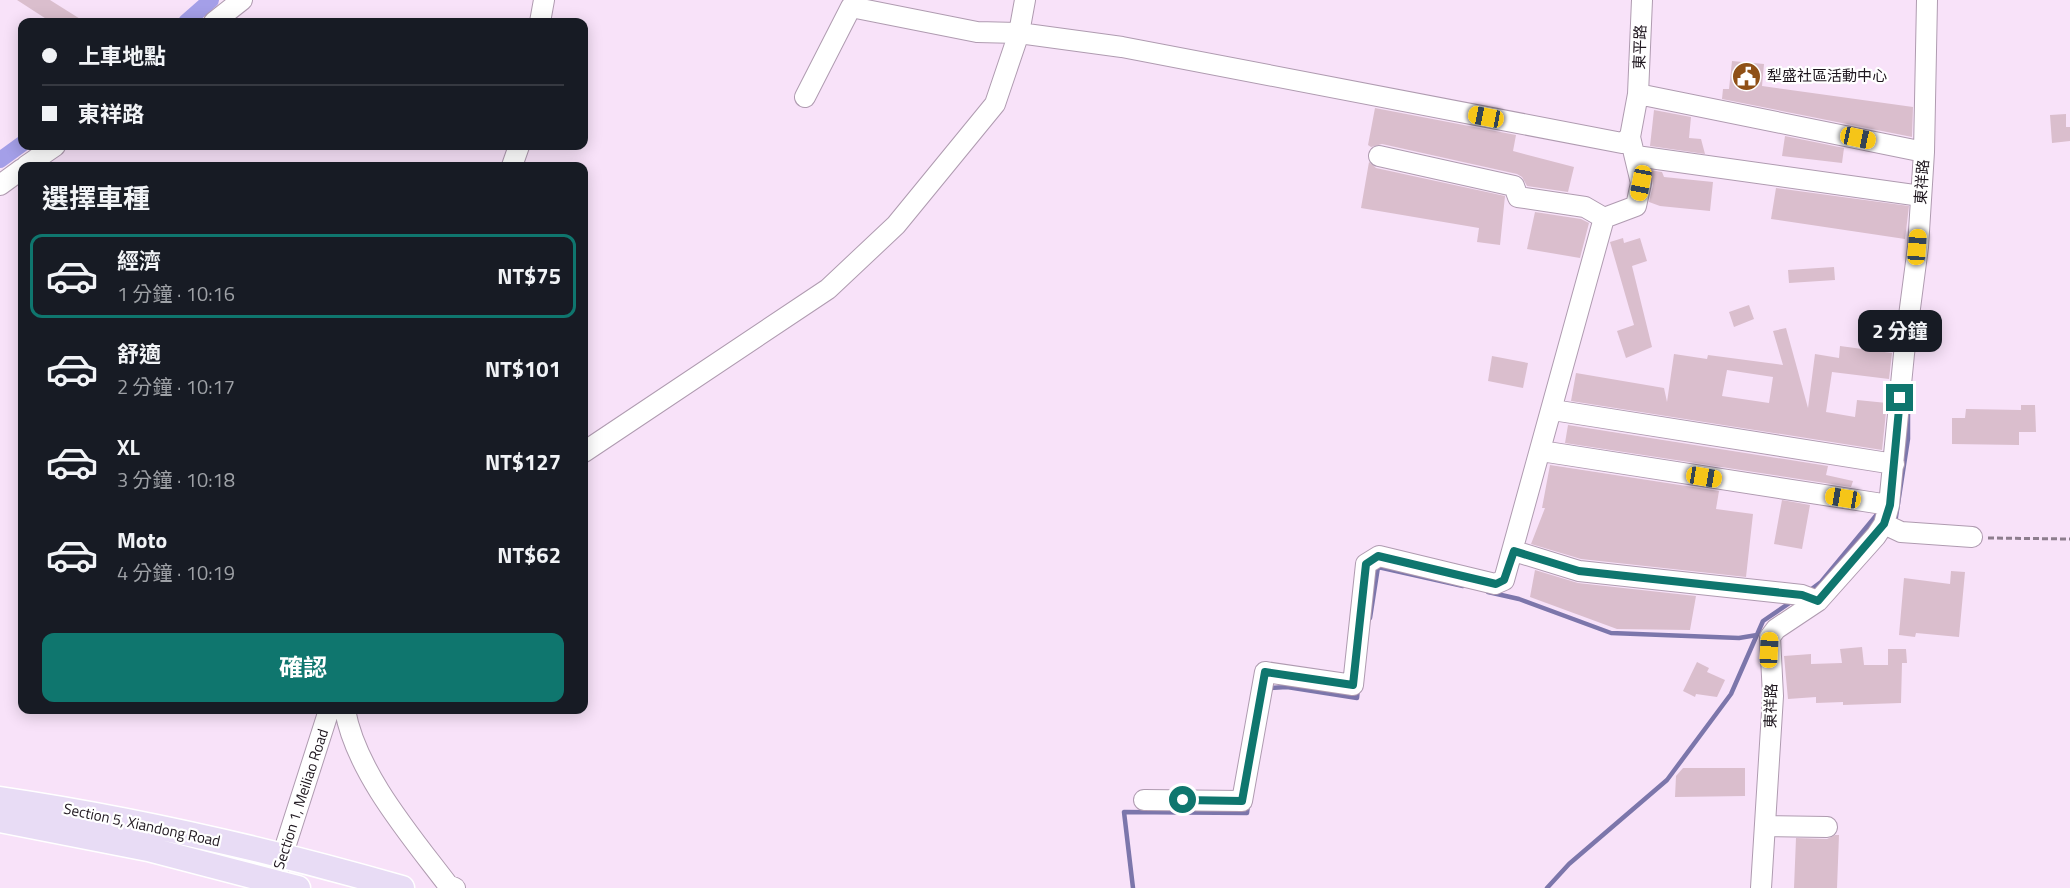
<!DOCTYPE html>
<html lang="zh-TW">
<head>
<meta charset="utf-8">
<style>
	:root { --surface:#171b24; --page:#20242c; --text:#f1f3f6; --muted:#9ea1a6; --line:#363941; --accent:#0f766e }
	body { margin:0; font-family:"Titillium Web","Noto Sans TC",sans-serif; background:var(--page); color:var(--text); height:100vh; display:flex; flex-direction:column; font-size:22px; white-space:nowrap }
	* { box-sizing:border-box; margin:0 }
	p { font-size:20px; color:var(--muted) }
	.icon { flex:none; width:33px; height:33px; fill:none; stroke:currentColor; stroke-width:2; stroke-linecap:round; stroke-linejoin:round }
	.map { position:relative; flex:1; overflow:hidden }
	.drawer { position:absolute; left:18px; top:162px; width:570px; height:552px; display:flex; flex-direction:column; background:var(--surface); border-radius:12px; box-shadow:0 3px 15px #0003 }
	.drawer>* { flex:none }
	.top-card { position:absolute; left:18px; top:18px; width:570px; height:132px; border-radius:12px; box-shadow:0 3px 15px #0003; display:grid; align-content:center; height:132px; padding:0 24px; background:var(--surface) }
	.end { position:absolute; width:27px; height:27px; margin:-14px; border:8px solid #0f766e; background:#fff; box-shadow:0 0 0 3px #fff }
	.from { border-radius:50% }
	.bubble { position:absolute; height:42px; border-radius:12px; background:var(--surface); box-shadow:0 3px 15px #0003; font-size:20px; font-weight:700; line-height:42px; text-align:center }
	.car { position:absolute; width:18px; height:36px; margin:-18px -9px; border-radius:8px; box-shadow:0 0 4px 2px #0007; background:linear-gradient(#f5c518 24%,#345 0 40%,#f5c518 0 76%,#345 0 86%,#f5c518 0) }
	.top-card b { display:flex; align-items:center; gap:21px; height:57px; font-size:22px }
	.top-card b+b { border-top:2px solid var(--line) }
	.top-card i { width:15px; height:15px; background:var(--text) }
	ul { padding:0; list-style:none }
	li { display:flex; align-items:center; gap:18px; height:84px; margin:0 12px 9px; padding:0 12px; border:3px solid transparent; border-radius:12px }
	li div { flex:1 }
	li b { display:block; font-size:22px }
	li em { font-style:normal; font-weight:700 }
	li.active { border-color:var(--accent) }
	li>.icon { width:54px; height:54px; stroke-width:1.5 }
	h2 { padding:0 24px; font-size:27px; line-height:72px }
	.primary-button { display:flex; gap:12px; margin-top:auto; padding:12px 24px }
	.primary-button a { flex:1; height:69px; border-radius:12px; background:var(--accent); color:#fff; font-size:24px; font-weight:700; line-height:69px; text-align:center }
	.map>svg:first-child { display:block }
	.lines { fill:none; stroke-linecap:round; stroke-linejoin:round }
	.stream { stroke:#7c76ab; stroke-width:4.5 }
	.canal { stroke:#a49fe8; stroke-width:16 }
	.building { fill:#dabecd; fill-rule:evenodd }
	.minor-casing { stroke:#af9bb0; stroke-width:22 }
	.major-casing { stroke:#fff; stroke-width:27 }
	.path { stroke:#8d7d8d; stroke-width:3; stroke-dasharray:6 3; stroke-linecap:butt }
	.minor { stroke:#fff; stroke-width:20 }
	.major { stroke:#e8dcf5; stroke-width:24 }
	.route { stroke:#0f766e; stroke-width:8 }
	.labels { text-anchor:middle; stroke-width:4.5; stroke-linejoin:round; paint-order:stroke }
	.street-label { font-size:15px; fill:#1e161e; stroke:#fff }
	.poi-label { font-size:15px; fill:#1e161e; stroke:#fff; text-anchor:start }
</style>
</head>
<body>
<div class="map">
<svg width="2070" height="888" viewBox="0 0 2070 888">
	<rect width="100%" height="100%" fill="#f8e2f9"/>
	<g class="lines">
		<path class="stream" d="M1895,523L1908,439V406
			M1809,591L1821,582L1879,512
			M1488,592L1519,599L1611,633L1739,638L1757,635
			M1370,618L1378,567L1463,586
			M1268,688L1287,687L1357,698L1358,688
			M1133,888L1124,812L1247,813L1248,805
			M1547,888L1569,864L1667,780L1731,694L1763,621L1794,600"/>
		<path class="canal" d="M186,22L211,0
			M0,160L22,144"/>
	</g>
	<path class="building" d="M17,0H50L85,22H51Z
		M1732,61L1764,64L1762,86L1913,107L1912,137L1722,99L1723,89H1729Z
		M1375,108L1516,135L1513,151L1574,167L1568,192L1527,186L1522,177L1517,174L1382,144L1371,147L1368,145Z
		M1654,110L1691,117L1689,138L1701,139L1705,154L1650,146Z
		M2066,114V127H2070V141L2052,143L2050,115Z
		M1785,136L1844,148L1842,163L1782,156Z
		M1369,162L1376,168L1505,196L1500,245L1477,242L1479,228L1361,208Z
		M1650,170L1662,172L1664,177L1713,182L1710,211L1660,206L1649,202L1653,185Z
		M1776,188L1909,206L1905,239L1771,219Z
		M1535,212L1581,219L1589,223L1580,258L1527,249Z
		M1623,238L1624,243L1640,238L1647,261L1632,266L1652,347L1626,358L1617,331L1634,325L1610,242Z
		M1834,267L1835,280L1789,283L1788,270Z
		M1749,305L1754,319L1734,327L1729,312Z
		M1786,328L1808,408L1815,354L1839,358L1840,346L1892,353L1889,379L1832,372L1826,412L1855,417L1857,400L1887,403L1882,450L1571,401L1576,373L1664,388L1667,402L1674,354L1707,359L1708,355L1783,365L1773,331ZM1727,370L1773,377L1769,403L1722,396Z
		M1492,356L1528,363L1523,388L1488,381Z
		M2021,405H2035L2036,432H2019V445L1952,444V418H1965L1966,409L2021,410Z
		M1568,425L1828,466L1826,475L1853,481L1851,487L1565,443Z
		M1550,465L1719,491L1716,509L1753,514L1746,577L1581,559L1531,544L1545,508H1542Z
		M1782,500L1810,505L1802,549L1774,544Z
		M1535,570L1578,583L1696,596L1690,630L1617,629L1530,597Z
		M1951,571L1965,572L1959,637L1916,633L1915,637L1899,635L1904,578L1950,584Z
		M1862,647L1864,665H1888V649H1906L1907,663H1902L1901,703L1843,705V702L1816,703V697L1788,699L1784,656L1811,654V664L1842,663L1840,649Z
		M1697,662L1709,668L1707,672L1725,680L1717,697L1696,694L1695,697L1683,691Z
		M1683,768H1745V796L1675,797L1676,776Z
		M1835,835H1839L1837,888H1794L1796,838L1827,839Z"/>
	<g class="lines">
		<defs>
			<path id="minor" d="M214,22L242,0
				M540,22L544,0
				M1638,94L1924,152
				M805,97L851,7L977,32L1019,33L1122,47L1622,143L1630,137L1638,94L1642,0
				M1379,156L1514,186L1518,197L1585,207L1604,218
				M1636,156L1921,196
				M26,166L55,146
				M512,166L519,146
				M0,185L22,169
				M1553,410L1894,464
				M1541,451L1889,505
				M584,452L828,289L896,225L995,104L1019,33L1025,0
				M1884,524L1901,532L1972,537
				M1514,551L1579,571L1802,595L1818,601
				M345,710C356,772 410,835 448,885L455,888
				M1144,800L1242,801L1265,672L1353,685L1366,564L1379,556L1495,584L1504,580L1604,218L1636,206L1641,183L1630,137
				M1765,826L1827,827
				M272,888L329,710
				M1761,888L1773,696L1770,637L1776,629L1818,601L1876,536L1884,524L1889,505L1904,354L1918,247L1924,152L1927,0"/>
			<path id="major" d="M0,799C136,819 270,850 402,888
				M0,820L148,849L298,888"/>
		</defs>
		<use href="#minor" class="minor-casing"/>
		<use href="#major" class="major-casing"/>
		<path class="path" d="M1988,538L2070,539"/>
		<use href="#minor" class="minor"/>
		<use href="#major" class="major"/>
	</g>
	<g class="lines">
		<path class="route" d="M1183,800L1242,801L1265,672L1353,685L1366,564L1378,556L1496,584L1504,580L1514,551L1579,571L1802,595L1818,601L1884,524L1890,505L1900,398"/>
	</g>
	<defs>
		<symbol id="civic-disc" viewBox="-11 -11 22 22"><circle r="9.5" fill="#8f5016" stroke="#fff"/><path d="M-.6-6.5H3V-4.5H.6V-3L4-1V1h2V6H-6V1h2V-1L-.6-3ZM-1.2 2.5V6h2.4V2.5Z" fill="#fff"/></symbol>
	</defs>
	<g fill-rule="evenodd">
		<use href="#civic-disc" x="1730" y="60" width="33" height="33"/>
	</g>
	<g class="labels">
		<g class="street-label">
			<text transform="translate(1640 47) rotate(-88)" y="5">東平路</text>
			<text transform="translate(1922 182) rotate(-86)" y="5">東祥路</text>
			<text transform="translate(1771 706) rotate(-89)" y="5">東祥路</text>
			<text transform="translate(301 799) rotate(-72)" y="5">Section 1, Meiliao Road</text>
			<text transform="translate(142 825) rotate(12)" y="5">Section 5, Xiandong Road</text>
		</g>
		<g class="poi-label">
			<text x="1767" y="81">犁盛社區活動中心</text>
		</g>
	</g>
</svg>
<i class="end from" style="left:1183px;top:800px"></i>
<i class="end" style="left:1900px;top:398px"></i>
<div class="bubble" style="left:1858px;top:310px;width:84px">2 分鐘</div>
<i class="car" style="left:1486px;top:117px;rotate:281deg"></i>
<i class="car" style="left:1858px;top:138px;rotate:102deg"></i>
<i class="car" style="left:1641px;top:183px;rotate:191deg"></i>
<i class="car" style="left:1917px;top:247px;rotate:4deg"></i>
<i class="car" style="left:1704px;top:477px;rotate:99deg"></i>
<i class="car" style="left:1843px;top:498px;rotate:279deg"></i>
<i class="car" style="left:1769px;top:650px;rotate:3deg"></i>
<div class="top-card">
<b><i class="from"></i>上車地點</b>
<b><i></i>東祥路</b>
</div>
<section class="drawer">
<h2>選擇車種</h2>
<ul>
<li class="active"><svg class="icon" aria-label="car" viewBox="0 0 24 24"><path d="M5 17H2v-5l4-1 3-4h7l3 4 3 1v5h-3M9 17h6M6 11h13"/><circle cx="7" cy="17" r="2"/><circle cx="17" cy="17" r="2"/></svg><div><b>經濟</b><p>1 分鐘 · 10:16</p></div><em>NT$75</em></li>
<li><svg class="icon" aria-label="car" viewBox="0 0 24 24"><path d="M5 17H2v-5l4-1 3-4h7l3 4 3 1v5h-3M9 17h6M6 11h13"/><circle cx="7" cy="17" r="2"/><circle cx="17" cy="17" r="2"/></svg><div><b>舒適</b><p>2 分鐘 · 10:17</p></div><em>NT$101</em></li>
<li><svg class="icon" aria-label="car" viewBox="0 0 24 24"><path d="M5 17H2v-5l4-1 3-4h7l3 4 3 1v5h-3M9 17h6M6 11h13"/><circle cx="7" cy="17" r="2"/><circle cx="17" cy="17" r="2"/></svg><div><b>XL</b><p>3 分鐘 · 10:18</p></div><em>NT$127</em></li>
<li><svg class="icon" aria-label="car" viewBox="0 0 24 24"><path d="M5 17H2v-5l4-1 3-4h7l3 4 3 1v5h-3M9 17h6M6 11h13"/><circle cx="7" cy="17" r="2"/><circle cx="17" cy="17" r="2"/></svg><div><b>Moto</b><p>4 分鐘 · 10:19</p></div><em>NT$62</em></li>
</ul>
<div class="primary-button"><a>確認</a></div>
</section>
</div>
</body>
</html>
